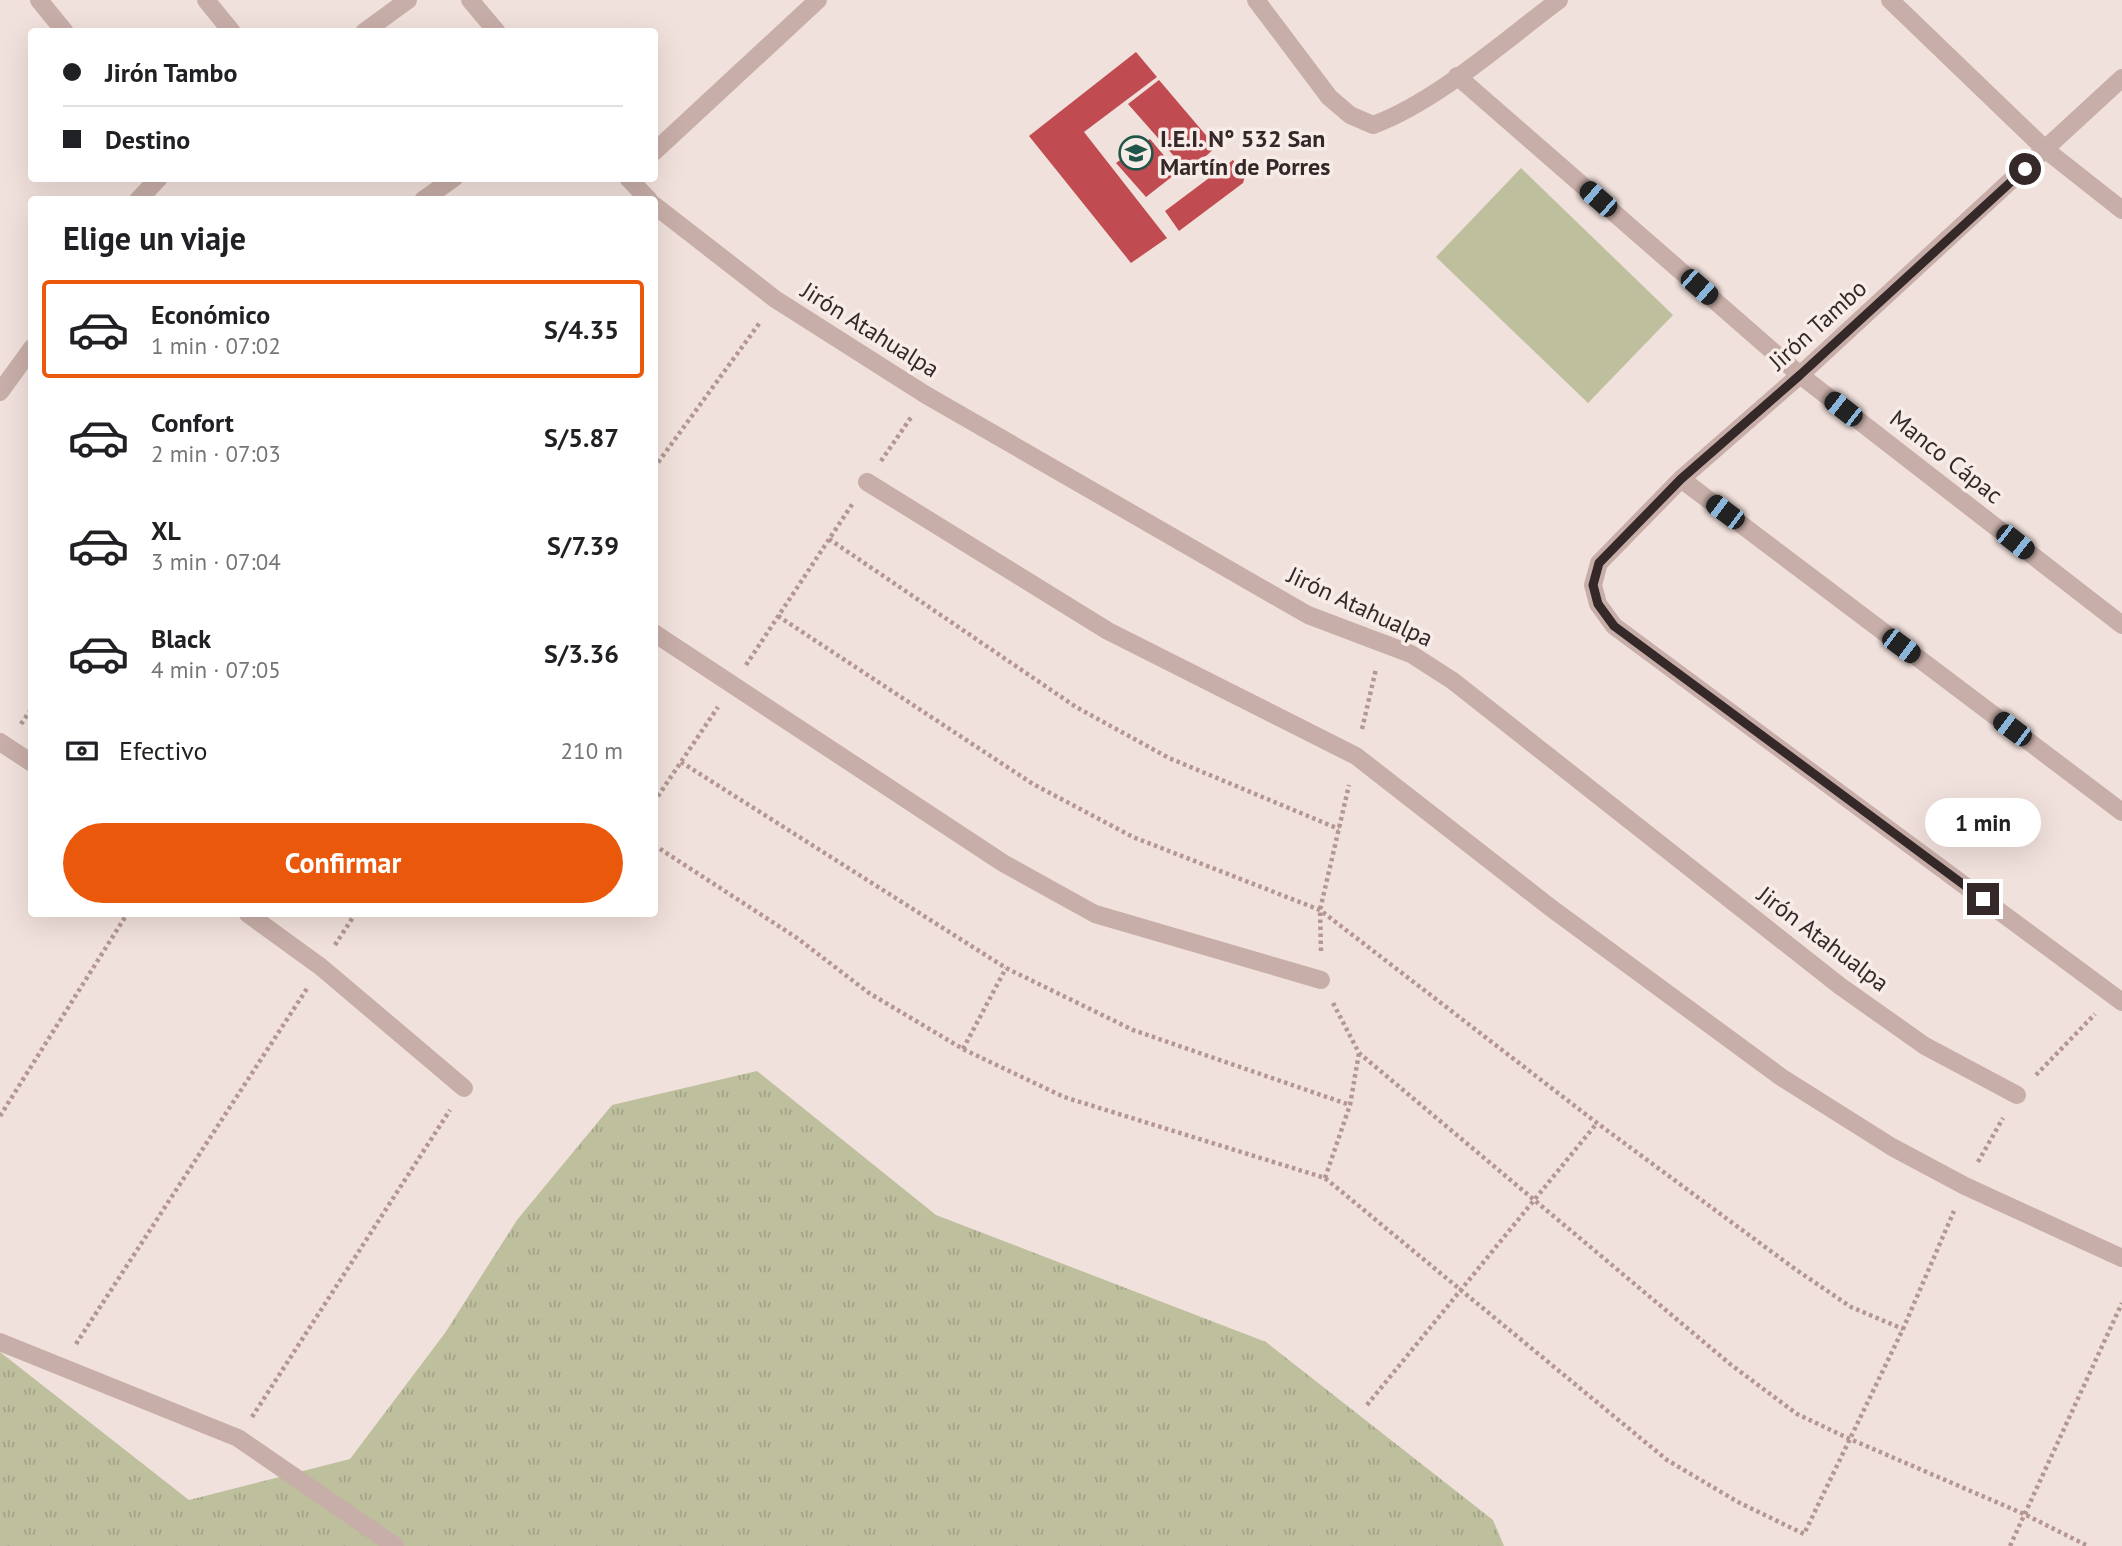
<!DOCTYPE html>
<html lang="es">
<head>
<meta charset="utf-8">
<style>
	:root { --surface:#fff; --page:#f2f2f2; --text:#202124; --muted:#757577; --line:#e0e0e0; --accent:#ea580c }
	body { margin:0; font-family:"PT Sans",sans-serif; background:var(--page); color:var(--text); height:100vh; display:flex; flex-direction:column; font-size:26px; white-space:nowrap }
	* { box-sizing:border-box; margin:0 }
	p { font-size:23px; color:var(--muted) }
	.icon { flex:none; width:38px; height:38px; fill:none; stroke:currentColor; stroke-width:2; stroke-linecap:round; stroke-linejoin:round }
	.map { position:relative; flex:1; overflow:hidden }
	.drawer { position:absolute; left:28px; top:196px; width:630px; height:721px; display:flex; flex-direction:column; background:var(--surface); border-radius:7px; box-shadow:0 7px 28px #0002 }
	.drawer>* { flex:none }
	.hud { position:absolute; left:28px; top:28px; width:630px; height:154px; border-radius:7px; box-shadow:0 7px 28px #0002; display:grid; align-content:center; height:154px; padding:0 35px; background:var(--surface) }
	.end { position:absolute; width:32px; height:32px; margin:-16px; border:9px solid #352828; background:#fff; box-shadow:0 0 0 4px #fff }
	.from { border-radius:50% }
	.bubble { position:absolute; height:49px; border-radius:24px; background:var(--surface); box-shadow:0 7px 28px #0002; font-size:23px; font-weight:700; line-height:49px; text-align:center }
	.car { position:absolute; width:21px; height:42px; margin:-21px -10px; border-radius:9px; box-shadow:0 0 5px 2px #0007; background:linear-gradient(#222 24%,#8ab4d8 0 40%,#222 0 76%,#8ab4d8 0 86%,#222 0) }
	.hud b { display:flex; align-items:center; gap:24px; height:66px; font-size:26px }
	.hud b+b { border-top:2px solid var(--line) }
	.hud i { width:18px; height:18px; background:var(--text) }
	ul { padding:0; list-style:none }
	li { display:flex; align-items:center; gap:21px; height:98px; margin:0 14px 10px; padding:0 21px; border:4px solid transparent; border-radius:7px }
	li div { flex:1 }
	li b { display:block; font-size:26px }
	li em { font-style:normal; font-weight:700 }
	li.active { border-color:var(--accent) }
	li>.icon { width:63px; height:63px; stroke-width:1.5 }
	h2 { padding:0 35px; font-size:32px; line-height:84px }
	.pay { display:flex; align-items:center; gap:18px; height:77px; padding:0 35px; font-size:26px }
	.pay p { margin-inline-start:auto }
	.cta { display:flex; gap:14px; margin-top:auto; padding:14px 35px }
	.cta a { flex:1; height:80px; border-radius:42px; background:var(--accent); color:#fff; font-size:28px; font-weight:700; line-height:80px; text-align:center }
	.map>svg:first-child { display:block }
	.grass { fill:url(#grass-tufts) }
	.pitch { fill:#bdbf9d }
	.building { fill:#c04b50 }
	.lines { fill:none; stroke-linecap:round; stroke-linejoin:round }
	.path { stroke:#b49793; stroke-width:4.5; stroke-dasharray:3.5 3.5; stroke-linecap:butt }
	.street { stroke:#c8aea8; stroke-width:18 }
	.route { stroke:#352828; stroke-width:9 }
	.labels { text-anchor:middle; stroke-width:7; stroke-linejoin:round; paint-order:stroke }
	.poi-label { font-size:24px; font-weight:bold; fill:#352828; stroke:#f8ece8; text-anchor:start }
	.street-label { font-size:24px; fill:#352828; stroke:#f8ece8 }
</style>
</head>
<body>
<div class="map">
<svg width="2122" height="1546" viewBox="0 0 2122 1546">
	<defs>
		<pattern id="grass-tufts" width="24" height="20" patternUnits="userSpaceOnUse" patternTransform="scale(1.75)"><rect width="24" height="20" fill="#bdbf9d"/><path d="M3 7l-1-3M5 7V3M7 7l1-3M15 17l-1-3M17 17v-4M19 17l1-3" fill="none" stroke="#a3a487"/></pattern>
	</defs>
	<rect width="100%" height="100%" fill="#f1e1dc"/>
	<path class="grass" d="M757,1071L936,1215L1266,1342L1493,1520L1504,1546H0V1352L189,1500L350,1459L445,1333L517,1220L612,1105Z"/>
	<path class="pitch" d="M1521,168L1673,315L1588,403L1436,257Z"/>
	<path class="building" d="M1136,52L1157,77L1084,132L1167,238L1131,263L1029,136Z
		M1159,80L1216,147L1188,172L1128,104Z
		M1150,139L1178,172L1146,197L1116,163Z
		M1233,160L1245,176L1243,183L1179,231L1165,211Z"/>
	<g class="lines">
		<path class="path" d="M881,461L912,416
			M654,468L761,321
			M829,539L1076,707L1169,758L1339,829
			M778,616L1033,784L1133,837L1320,910L1597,1123L1795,1269L1851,1307L1903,1329
			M746,665L853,503
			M21,724L32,708
			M1362,729L1376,669
			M681,762L1006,968L1133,1030L1350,1105
			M654,802L718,707
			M654,845L797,938L869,993L963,1049L1064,1097L1325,1178L1667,1460L1738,1502L1804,1534L1903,1329L1954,1211
			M335,945L355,914
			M1321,951L1320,910L1349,785
			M1333,1003L1359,1053L1730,1364L1797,1414L1850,1439L2024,1514L2088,1546
			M963,1049L1006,968
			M2036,1075L2095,1014
			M0,1116L127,914
			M1978,1162L2003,1118
			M1325,1178L1350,1105L1359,1053
			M76,1344L308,987
			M1367,1405L1597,1123
			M252,1417L450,1110
			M2010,1546L2122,1303"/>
		<path class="street" d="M39,0L65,32
			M206,0L232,32
			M470,0L497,32
			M1256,0L1329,97L1350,115L1373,125C1436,102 1504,41 1559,0
			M1890,0L2046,150L2122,210
			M364,32L408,0
			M1457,76L1800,375L2122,625
			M2122,78L1800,375L1681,479L1599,563L1593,585L1598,604L1614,626L2122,1002
			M654,152L818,0
			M628,178L649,200
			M138,200L159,178
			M423,200L454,178
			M654,205L775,299L926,395L1308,615L1411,654L1453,681L1840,986L1925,1046L2017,1095
			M0,392L32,348
			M1681,479L2122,812
			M867,482L1108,631L1356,756L1551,908L1781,1077L1892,1147L1965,1186L2122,1258
			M654,633L1003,863L1095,914L1321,980
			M0,742L32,763
			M248,914L321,967L464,1088
			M0,1342L238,1438L395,1546"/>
	</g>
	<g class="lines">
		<path class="route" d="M1983,899L1614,626L1598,604L1593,585L1599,563L1681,479L1800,375L2025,169"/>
	</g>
	<defs>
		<symbol id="school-ring" viewBox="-11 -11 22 22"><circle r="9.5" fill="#f8ece8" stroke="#205549" stroke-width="1.5"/><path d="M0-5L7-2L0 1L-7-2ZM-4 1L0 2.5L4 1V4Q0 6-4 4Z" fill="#205549"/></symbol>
	</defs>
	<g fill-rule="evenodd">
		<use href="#school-ring" x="1117" y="134" width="38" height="38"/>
	</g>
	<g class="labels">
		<g class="poi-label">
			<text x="1160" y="147">I.E.I. N° 532 San<tspan x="1160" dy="28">Martín de Porres</tspan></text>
		</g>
		<g class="street-label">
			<text transform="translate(1818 325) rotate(-42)" y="8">Jirón Tambo</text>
			<text transform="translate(870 330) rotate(32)" y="8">Jirón Atahualpa</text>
			<text transform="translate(1946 457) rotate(38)" y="8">Manco Cápac</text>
			<text transform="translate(1360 607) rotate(25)" y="8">Jirón Atahualpa</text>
			<text transform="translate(1823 939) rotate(37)" y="8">Jirón Atahualpa</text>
		</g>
	</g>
</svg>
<i class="end from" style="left:2025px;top:169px"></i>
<i class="end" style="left:1983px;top:899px"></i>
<div class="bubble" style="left:1925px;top:798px;width:116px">1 min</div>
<i class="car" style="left:1598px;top:199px;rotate:311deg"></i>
<i class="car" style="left:1699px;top:287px;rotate:131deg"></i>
<i class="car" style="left:1843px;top:409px;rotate:308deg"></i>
<i class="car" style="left:1725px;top:512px;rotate:307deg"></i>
<i class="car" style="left:2015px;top:542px;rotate:128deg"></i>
<i class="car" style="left:1901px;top:646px;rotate:127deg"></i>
<i class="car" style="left:2012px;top:729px;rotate:307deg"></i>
<div class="hud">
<b><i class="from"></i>Jirón Tambo</b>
<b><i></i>Destino</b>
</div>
<section class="drawer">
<h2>Elige un viaje</h2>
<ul>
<li class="active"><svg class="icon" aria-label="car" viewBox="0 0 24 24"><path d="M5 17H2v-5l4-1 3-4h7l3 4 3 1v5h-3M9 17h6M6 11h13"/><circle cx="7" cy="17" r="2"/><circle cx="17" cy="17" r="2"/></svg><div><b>Económico</b><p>1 min · 07:02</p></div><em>S/4.35</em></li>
<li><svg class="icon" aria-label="car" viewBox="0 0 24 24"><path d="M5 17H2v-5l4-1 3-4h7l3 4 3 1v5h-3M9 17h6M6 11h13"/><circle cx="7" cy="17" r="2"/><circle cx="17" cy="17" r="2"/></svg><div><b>Confort</b><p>2 min · 07:03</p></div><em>S/5.87</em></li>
<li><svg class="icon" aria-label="car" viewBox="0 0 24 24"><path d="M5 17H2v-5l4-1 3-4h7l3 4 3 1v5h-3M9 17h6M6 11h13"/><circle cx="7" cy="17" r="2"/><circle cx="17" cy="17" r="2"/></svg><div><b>XL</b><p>3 min · 07:04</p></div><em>S/7.39</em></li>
<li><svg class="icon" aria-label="car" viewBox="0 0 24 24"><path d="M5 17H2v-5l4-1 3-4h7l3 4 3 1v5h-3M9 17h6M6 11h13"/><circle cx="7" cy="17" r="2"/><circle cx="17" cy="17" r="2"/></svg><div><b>Black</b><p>4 min · 07:05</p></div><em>S/3.36</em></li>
</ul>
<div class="pay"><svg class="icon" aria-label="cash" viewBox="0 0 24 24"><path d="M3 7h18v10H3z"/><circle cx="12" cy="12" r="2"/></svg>Efectivo<p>210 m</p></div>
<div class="cta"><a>Confirmar</a></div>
</section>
</div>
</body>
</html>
